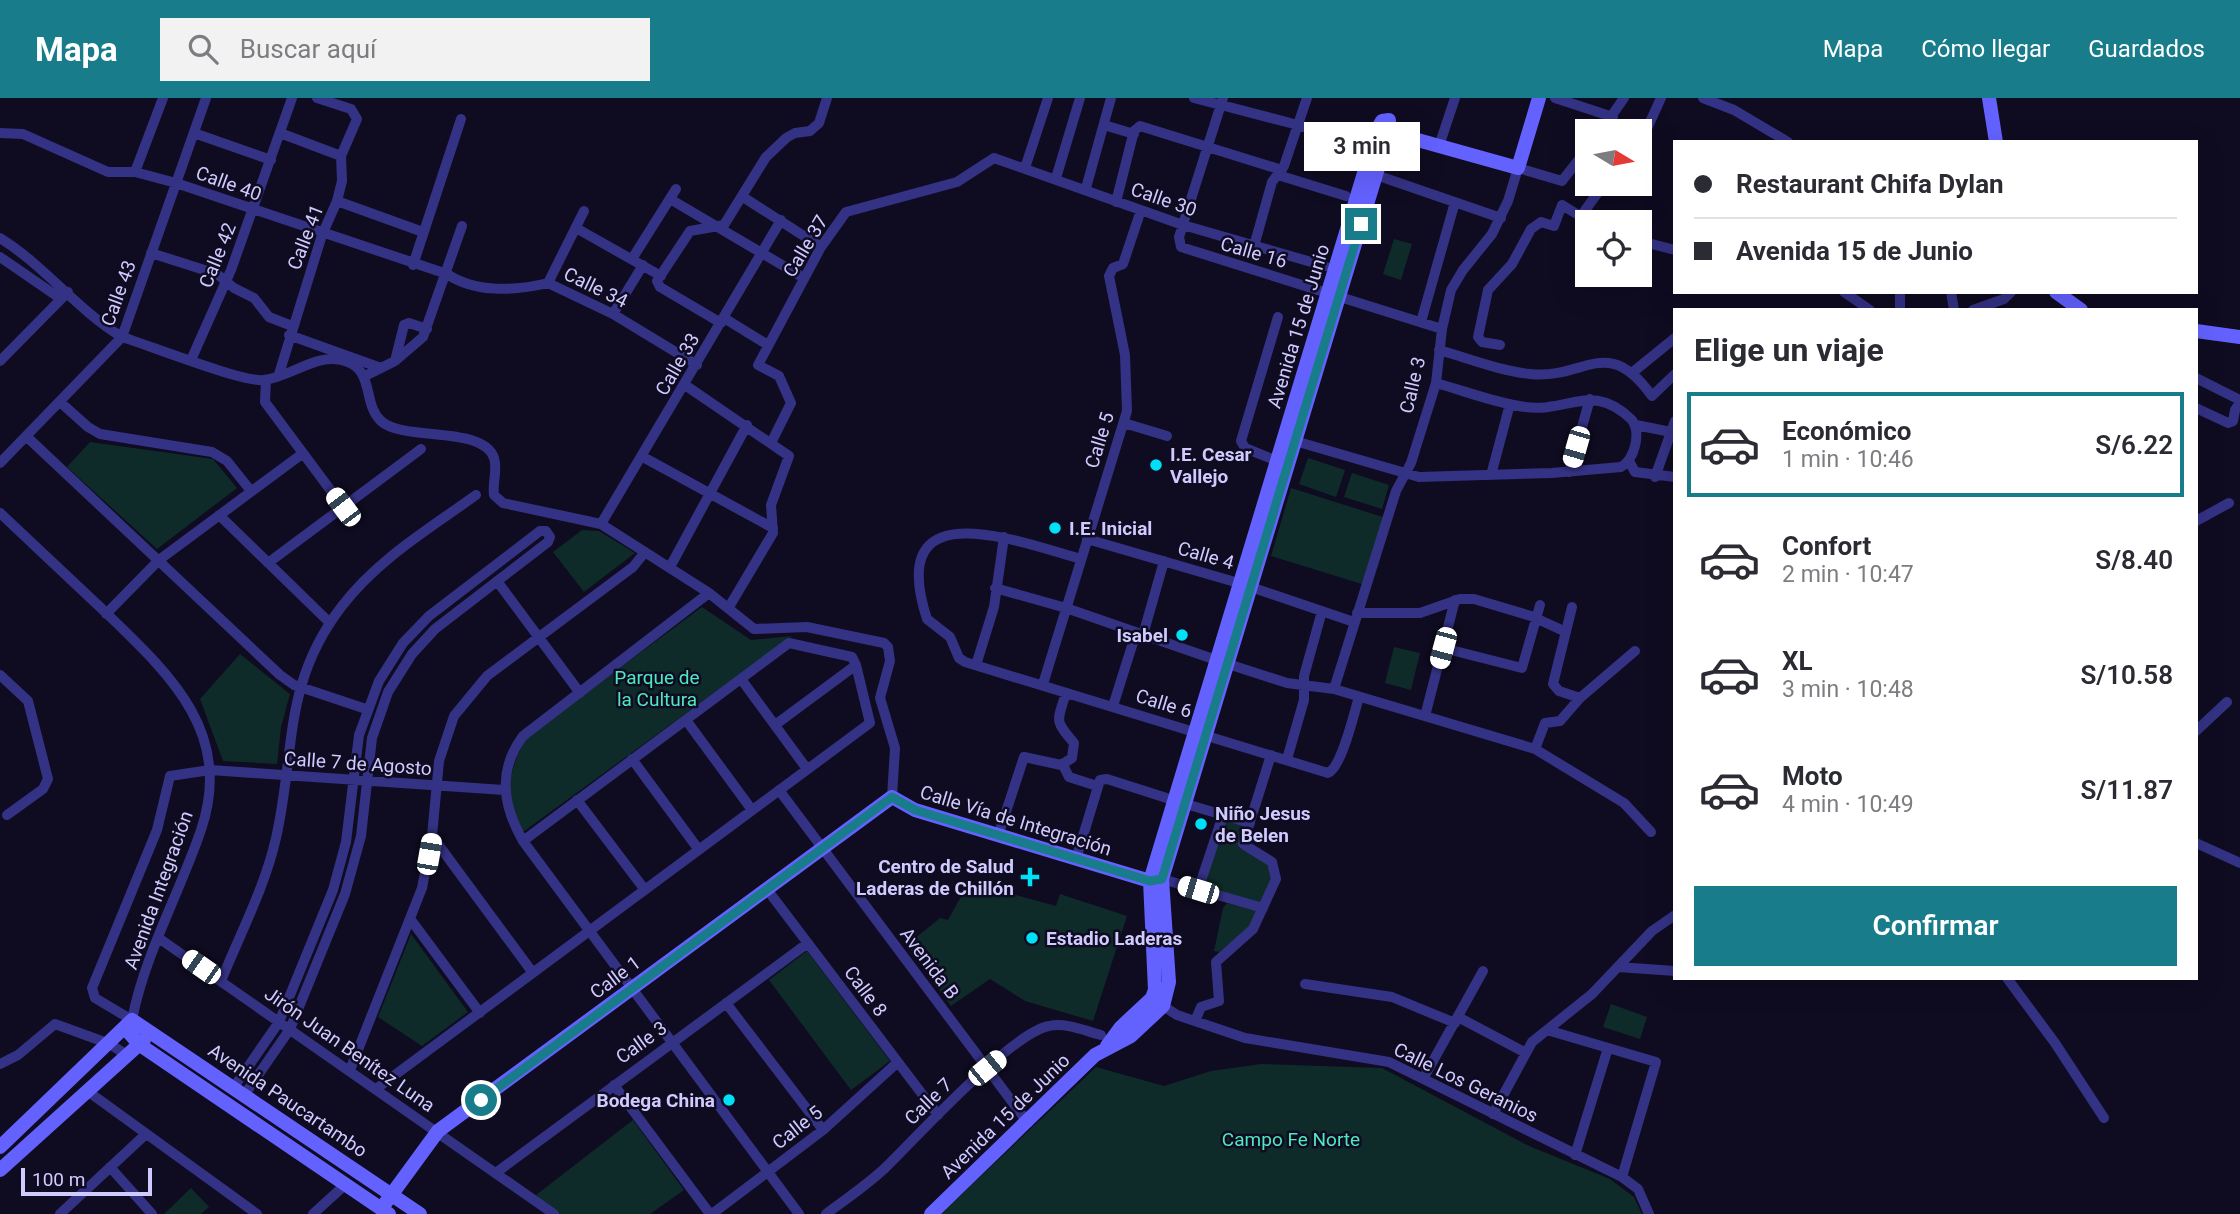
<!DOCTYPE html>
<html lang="es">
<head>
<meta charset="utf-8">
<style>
	:root { --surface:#fff; --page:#f2f2f3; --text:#2b2b33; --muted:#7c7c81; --line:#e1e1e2; --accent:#187c8b }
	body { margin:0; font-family:Roboto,sans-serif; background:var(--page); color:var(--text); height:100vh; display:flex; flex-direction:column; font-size:26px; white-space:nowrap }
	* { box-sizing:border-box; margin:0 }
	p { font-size:23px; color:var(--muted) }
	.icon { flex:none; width:38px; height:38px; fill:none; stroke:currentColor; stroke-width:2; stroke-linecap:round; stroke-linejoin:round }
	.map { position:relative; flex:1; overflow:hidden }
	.sheet { position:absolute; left:1673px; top:210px; width:525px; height:672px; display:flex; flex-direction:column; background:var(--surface); border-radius:0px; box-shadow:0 7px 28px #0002 }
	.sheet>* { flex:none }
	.guide { position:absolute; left:1673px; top:42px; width:525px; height:154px; border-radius:0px; box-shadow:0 7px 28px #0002; display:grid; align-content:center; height:154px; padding:0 21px; background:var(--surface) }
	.needle { width:46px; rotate:100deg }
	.tools { position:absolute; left:1575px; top:21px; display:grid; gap:14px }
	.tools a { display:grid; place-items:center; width:77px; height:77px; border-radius:0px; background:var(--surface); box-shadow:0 7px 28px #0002; font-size:35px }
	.scale { position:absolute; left:21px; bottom:18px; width:131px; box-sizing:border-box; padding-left:7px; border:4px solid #d0cbff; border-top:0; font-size:19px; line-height:24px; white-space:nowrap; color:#d0cbff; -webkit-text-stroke:5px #0f0b21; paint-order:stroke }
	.end { position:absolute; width:32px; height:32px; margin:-16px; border:9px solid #187c8b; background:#fff; box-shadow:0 0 0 4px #fff }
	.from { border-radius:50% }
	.bubble { position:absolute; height:49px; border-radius:0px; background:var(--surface); box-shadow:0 7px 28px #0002; font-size:23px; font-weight:600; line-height:49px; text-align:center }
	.car { position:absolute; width:21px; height:42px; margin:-21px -10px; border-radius:9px; box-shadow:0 0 5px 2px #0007; background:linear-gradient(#fff 24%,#345 0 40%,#fff 0 76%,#345 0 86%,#fff 0) }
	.guide b { display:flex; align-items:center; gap:24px; height:66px; font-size:26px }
	.guide b+b { border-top:2px solid var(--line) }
	.guide i { width:18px; height:18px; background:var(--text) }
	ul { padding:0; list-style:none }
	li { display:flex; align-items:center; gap:21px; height:105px; margin:0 14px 10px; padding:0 7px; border:4px solid transparent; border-radius:0px }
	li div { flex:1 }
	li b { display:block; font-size:26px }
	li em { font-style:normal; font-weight:600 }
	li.current { border-color:var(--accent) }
	li>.icon { width:63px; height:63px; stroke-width:1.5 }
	h2 { padding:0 21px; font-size:32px; line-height:84px }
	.button { display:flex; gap:14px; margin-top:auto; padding:14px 21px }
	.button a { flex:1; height:80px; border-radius:0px; background:var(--accent); color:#fff; font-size:28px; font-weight:600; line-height:80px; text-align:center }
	header { display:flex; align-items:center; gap:42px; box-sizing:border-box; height:98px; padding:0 35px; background:var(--accent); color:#fff }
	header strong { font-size:33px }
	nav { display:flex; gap:38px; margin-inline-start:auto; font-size:24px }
	.search { width:490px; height:63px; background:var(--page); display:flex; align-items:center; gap:18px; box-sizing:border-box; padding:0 24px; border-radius:0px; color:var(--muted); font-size:26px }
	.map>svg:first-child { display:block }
	.green { fill:#0e2b2a }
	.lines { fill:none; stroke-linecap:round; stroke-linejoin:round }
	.street { stroke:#343284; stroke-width:10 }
	.secondary { stroke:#6462ff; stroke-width:14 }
	.route { stroke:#187c8b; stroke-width:9 }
	.poi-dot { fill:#00e0f6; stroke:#0f0b21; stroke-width:2.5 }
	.labels { text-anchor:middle; stroke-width:5; stroke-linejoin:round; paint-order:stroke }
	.street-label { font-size:19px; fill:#d0cbff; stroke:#0f0b21 }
	.poi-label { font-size:19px; font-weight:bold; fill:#d0cbff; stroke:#0f0b21; text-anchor:start }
	.park-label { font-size:19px; fill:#4ee8c0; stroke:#0f0b21 }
</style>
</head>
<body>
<header>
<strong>Mapa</strong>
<div class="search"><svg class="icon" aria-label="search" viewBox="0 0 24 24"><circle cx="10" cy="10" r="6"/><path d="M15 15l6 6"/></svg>Buscar aquí</div>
<nav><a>Mapa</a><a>Cómo llegar</a><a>Guardados</a></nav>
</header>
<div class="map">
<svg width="2240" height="1116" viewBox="0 0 2240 1116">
	<rect width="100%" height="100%" fill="#0f0b21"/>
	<path class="green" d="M1394,141L1412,146L1401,182L1383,176Z
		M90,344L213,361L237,390L157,451L67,369Z
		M1308,360L1345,372L1336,399L1299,386Z
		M1352,375L1389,387L1382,411L1344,399Z
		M1291,390L1386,420L1365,487L1271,458Z
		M582,432L599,433L635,455L584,494L553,454Z
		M702,509L751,542L792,538L523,734C501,702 509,667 529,637Z
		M1394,549L1420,555L1411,592L1385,585Z
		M240,556L290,596L281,629L277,666L223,663L200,601Z
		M1225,722L1247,729L1239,750L1265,759L1275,775L1261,805L1204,790L1202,784Z
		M969,784L1056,808L1060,796L1127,818L1093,923L1025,903L990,881L951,908L907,847L940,820L948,822Z
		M1227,805L1257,813L1254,826L1219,854L1214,853L1223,810Z
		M411,836L468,914L422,948L378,919Z
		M807,853L890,963L851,992L769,882Z
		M1611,906L1647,919L1640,941L1603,929Z
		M1261,966L1382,970L1529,1048L1610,1081L1634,1099L1642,1116H941L1096,969L1164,988L1211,973Z
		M633,1022L684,1092L650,1116H558L536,1097Z
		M191,1090L209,1109L201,1116H164Z"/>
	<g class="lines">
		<path class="street" d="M1194,0L1298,27L1376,52
			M1223,0L1179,139L1181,149L1442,231
			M1555,0L1613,19
			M1703,0L1734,12L1788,44
			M1104,27L1134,36
			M1601,33L1624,0
			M0,35L23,36L108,74H135L176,85L447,176C475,195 515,193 548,185
			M194,35L271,62
			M280,35L341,58
			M1640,46L1661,0
			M1439,48L1455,0
			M1025,70L1048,0
			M135,74L163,0
			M1278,77L1346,98
			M1376,77L1501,120
			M1056,80L1080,0
			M1086,90L1111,0
			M743,99L821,149
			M670,101L804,180
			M337,103L423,134
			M1116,104L1134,33L1140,28L1282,72
			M1581,118L1604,86
			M576,130L661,178
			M0,140C45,168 77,212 122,239C148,247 244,285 264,282C291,279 317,254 345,263C375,272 362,305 381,323C404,344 483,327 494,360C498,371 492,385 494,397L503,405L601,426L709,495L754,531L807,529L884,545L888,549L890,563L880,600L895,650L892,699
			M1640,143L1675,152
			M1254,148L1272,84L1284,68L1307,0
			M151,155L217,176L234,190L254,200L269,219L292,228
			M0,159L61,201
			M632,161L676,91
			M413,167L461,21
			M548,185L613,216L697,267
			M548,185L584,113
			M1844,194L1870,212
			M1951,194L1954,212
			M1900,212V194
			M1973,212L2004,201L2011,194
			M613,216L643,167
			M724,220L768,247
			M1421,224L1455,104
			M721,225L660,189L657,183L690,133L724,127L766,59L786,40L795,35L810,33L819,25L827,0
			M289,237L381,270
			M1500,247L1482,244L1478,239L1488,192L1512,166L1531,131L1541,124L1554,128L1562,107L1590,124
			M1439,252C1468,260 1500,273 1530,276C1585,282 1607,235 1652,298L1675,276
			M191,262L231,172L292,0
			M0,263L68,194
			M395,263L404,227L409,225L427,231
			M1633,274L1675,240
			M279,276L322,137L337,103L342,83L341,58L357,21L351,11L317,0
			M365,278L395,263L423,239L462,128
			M2196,280L2240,302
			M266,282L265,304L343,409
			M685,287L789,358L771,407L773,435L729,509
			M60,304L88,329L100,336L212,354L227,363L251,393
			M2196,310L2228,325L2233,323L2235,312L2240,305
			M1124,325L1167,338
			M1636,327L1671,334
			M26,338L280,577L294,587L366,611
			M772,343L791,305L779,278L758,267L821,149L846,114L957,84L994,60L1183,127L1325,168
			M1295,343L1419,379L1552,375L1621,369C1635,361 1641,335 1632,322C1592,283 1569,315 1525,309C1495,305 1465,293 1436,285
			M643,359L773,430
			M1277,363L1245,350L1241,343L1278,219
			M1629,363L1635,374L1675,379
			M0,365L122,239L206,0
			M1569,374L1590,301
			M1491,377L1510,306
			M1655,379L1675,323
			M0,415C34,447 67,478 101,510C166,573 235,632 201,732C180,794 144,858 132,922L95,900L92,890L157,732L170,678L210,672L504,692
			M219,417L330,525
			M2196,423L2229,405
			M601,426L781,122
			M1087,441L1242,486L1354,524
			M1081,461C1013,442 885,392 927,521L950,539L959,560L965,564L1328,675C1342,669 1354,615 1359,599
			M268,465L421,351
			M670,469L747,327
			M497,483L580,595
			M995,490L1066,510L1219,563
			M709,495L523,638C497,673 503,708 523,743L799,1116
			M1572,509L1553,586L1559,593L1580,600
			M1357,515H1420L1460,501H1474L1531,518L1566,534
			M106,516L159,462L302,356
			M1143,537L1164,463
			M1443,550L1522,570L1540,507
			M1228,566L1287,585L1334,591L1535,651L1624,705L1651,734
			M976,567L994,509L1004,439
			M0,577L28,603L48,681L43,691L7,717
			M741,581L807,671
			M1043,586L1127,313L1125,257L1109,178L1113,170L1123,166L1141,112
			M1334,591L1396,393L1411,365L1436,285L1442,231L1451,192L1463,172L1492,136L1508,103L1518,70L1562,83L1587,51
			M1113,608L1136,535
			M1425,618L1455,502
			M686,622L752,712
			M775,627L856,567
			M2196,633L2227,604
			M1535,651L1545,625L1560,623L1580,600L1635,553
			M632,661L699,752
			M1287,661L1304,602V578L1322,513
			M1063,667L1069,679L1097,688
			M779,692L1028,1025
			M577,702L645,792
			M1186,706L1250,725
			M432,738L533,875
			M998,738L1024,659L1061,667L1072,660L1074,645C1054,622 1057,624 1066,595
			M2196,745L2240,765
			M1076,761L1100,682L1107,681L1176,703
			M1162,781L1263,810
			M766,790L938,1017
			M1198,792L1223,717
			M411,822L480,915
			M160,841L554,1116
			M1618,869L1675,873
			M2007,880L2055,945L2104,1020
			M221,883C240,836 265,789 276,740C296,652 282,586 342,508C378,461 429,431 476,397
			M1305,886L1392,899L1455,925
			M726,905L823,1032
			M1163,908L1177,917L1245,940L1389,964L1622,1079L1638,1091L1649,1116
			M1458,919L1526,955
			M1195,923L1201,909L1219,903L1216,864L1253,831L1276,781L1272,764L1243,746L1271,657
			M1547,932L1656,964L1622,1079
			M0,966L18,957L55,926L110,946L128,958
			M350,972L422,790L432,738L439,663L454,618L487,578L633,469L645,454
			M1423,981L1483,873
			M614,987L710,1116
			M234,989L279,924L333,792L346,744L359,637L379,583L403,545L429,518L540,433H546L550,439L548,444L435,531L412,556L388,594L372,640L361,738L345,796L290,931L245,996
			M376,991L870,625L856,567L852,559L789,545L523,743
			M86,992L257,1116
			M1493,1016L1532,944L1592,896L1652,833L1675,817
			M1575,1057L1608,950
			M110,1069L152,1116
			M497,1074L808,845
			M60,1116L146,1036
			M313,1116L346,1086
			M712,1116L823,1032L898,964
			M826,1116C846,1101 867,1087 885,1070C917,1039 1011,935 1049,928C1066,924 1085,933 1101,937"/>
		<path class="secondary" d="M1989,0L1996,44
			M1389,34L1518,70L1539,0
			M2056,194L2081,212
			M2196,233L2240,239
			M125,930L140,947L389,1116
			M0,1049L132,922L420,1116
			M0,1072L144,942
			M381,1111L438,1033L892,699L915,712L1150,783L1158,782
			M931,1116L1095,957L1131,938L1163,908L1169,884L1162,781L1389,34V22L1382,23L1377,32L1150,783L1155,892L1152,900L1121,929L1107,948"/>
	</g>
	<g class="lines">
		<path class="route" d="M481,1002L892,699L915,712L1150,783L1162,781L1361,126"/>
	</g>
	<g class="poi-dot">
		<circle cx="1156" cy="367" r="7"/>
		<circle cx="1055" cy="430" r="7"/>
		<circle cx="1182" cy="537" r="7"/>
		<circle cx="1201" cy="726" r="7"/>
		<path d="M1026.5 768.5h7v7h7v7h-7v7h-7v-7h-7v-7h7z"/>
		<circle cx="1032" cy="840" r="7"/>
		<circle cx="729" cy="1002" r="7"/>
	</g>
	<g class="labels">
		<g class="street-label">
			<text transform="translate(229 85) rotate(20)" y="7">Calle 40</text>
			<text transform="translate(1164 101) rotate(19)" y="7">Calle 30</text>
			<text transform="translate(305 139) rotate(-69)" y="7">Calle 41</text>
			<text transform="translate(805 148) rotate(-59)" y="7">Calle 37</text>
			<text transform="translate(1254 154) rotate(16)" y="7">Calle 16</text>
			<text transform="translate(217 157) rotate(-68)" y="7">Calle 42</text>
			<text transform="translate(596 189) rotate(26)" y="7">Calle 34</text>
			<text transform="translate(118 195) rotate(-70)" y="7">Calle 43</text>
			<text transform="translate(1298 228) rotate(-73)" y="7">Avenida 15 de Junio</text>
			<text transform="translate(677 266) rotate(-60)" y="7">Calle 33</text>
			<text transform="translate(1412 287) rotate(-77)" y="7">Calle 3</text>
			<text transform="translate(1099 342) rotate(-73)" y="7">Calle 5</text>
			<text transform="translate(1206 457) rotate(16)" y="7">Calle 4</text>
			<text transform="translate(1164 605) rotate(17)" y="7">Calle 6</text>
			<text transform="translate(358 665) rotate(4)" y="7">Calle 7 de Agosto</text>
			<text transform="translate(1016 722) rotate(17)" y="7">Calle Vía de Integración</text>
			<text transform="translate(158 792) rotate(-70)" y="7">Avenida Integración</text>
			<text transform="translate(930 865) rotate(53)" y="7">Avenida B</text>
			<text transform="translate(615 879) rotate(-37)" y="7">Calle 1</text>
			<text transform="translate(866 893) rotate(53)" y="7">Calle 8</text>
			<text transform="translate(641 944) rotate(-36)" y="7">Calle 3</text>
			<text transform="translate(350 951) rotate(35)" y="7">Jirón Juan Benítez Luna</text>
			<text transform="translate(1466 984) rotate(26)" y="7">Calle Los Geranios</text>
			<text transform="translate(288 1002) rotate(34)" y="7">Avenida Paucartambo</text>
			<text transform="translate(928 1003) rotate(-44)" y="7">Calle 7</text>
			<text transform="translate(1005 1018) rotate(-44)" y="7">Avenida 15 de Junio</text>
			<text transform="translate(797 1029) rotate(-38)" y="7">Calle 5</text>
		</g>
		<g class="poi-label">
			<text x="1170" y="363">I.E. Cesar<tspan x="1170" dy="22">Vallejo</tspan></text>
			<text x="1069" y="437">I.E. Inicial</text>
			<text x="1168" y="544" text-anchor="end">Isabel</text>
			<text x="1215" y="722">Niño Jesus<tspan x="1215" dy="22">de Belen</tspan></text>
			<text x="1014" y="775" text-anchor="end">Centro de Salud<tspan x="1014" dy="22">Laderas de Chillón</tspan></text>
			<text x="1046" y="847">Estadio Laderas</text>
			<text x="715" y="1009" text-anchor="end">Bodega China</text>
		</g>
		<g class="park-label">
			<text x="657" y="586">Parque de<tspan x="657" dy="22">la Cultura</tspan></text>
			<text x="1291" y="1048">Campo Fe Norte</text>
		</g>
	</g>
</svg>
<div class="tools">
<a><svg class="needle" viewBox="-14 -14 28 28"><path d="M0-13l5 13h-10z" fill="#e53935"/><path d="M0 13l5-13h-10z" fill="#7c7c81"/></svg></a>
<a><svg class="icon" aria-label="locate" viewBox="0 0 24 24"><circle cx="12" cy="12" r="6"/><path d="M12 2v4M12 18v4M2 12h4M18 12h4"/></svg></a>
</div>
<div class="scale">100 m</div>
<i class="end from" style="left:481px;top:1002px"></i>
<i class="end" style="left:1361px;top:126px"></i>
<div class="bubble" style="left:1304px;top:24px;width:116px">3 min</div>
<i class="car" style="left:1576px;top:349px;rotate:196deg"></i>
<i class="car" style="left:343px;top:409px;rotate:323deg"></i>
<i class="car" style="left:1443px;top:550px;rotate:195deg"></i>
<i class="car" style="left:429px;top:756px;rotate:10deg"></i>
<i class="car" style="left:1198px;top:792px;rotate:287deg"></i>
<i class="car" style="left:201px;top:869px;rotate:305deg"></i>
<i class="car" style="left:987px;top:970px;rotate:51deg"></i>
<div class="guide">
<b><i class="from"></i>Restaurant Chifa Dylan</b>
<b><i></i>Avenida 15 de Junio</b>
</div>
<section class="sheet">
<h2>Elige un viaje</h2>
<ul>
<li class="current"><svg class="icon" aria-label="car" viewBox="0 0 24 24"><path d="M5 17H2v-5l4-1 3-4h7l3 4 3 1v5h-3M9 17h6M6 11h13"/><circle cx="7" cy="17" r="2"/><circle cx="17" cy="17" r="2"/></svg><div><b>Económico</b><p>1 min · 10:46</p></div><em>S/6.22</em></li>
<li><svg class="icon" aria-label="car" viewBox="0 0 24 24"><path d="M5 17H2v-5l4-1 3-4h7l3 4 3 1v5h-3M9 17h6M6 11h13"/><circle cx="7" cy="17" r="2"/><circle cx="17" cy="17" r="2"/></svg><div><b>Confort</b><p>2 min · 10:47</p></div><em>S/8.40</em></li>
<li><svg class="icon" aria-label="car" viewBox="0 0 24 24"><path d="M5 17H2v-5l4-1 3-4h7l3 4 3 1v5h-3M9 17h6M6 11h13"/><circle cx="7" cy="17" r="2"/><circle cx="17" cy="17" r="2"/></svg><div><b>XL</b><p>3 min · 10:48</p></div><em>S/10.58</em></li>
<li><svg class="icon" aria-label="car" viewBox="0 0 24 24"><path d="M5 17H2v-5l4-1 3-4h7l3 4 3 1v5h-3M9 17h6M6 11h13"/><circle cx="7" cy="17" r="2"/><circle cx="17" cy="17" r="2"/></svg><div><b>Moto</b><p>4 min · 10:49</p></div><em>S/11.87</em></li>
</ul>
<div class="button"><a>Confirmar</a></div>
</section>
</div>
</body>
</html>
